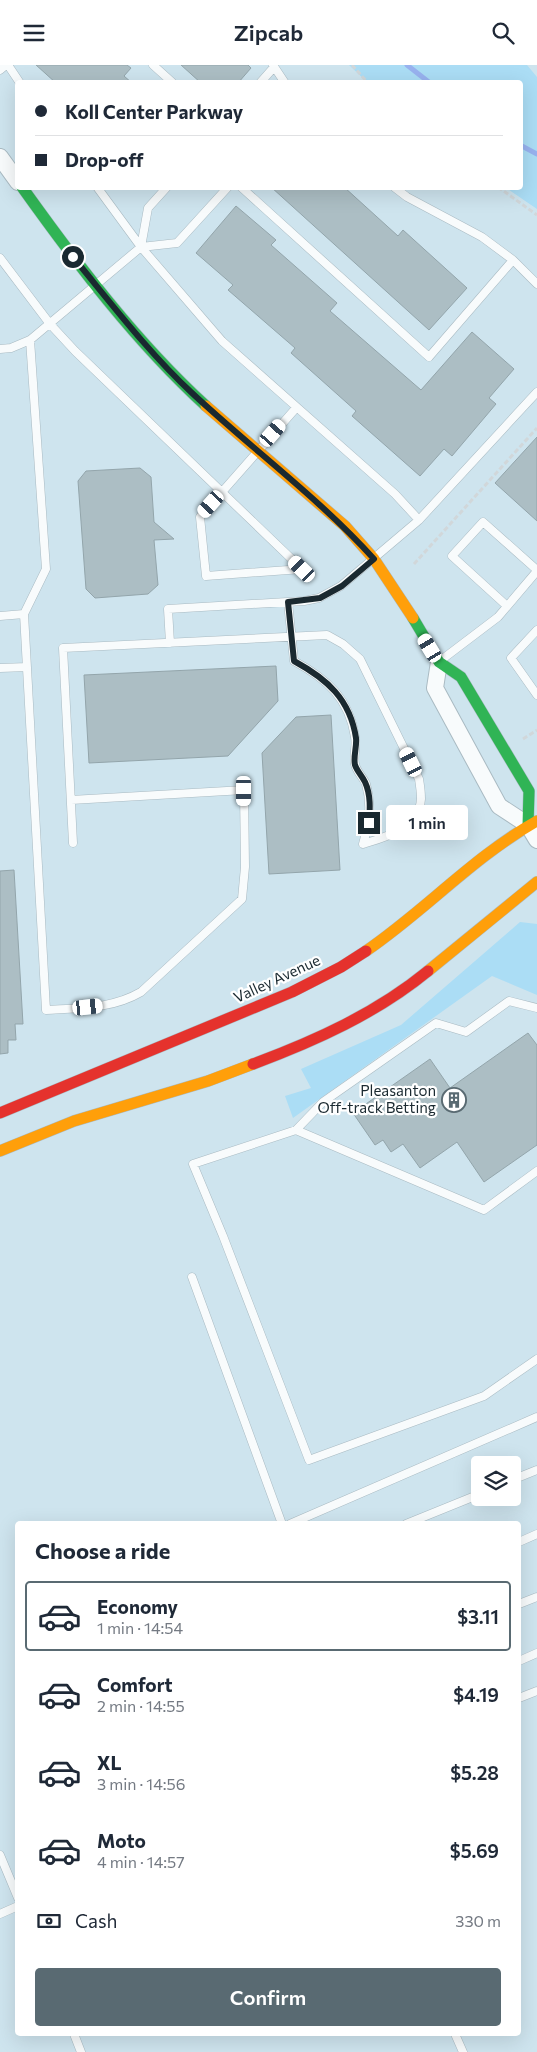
<!DOCTYPE html>
<html lang="en">
<head>
<meta charset="utf-8">
<style>
	:root { --surface:#fff; --page:#f2f2f3; --text:#1f2937; --muted:#747a83; --line:#e0e1e3; --accent:#596a72 }
	body { margin:0; font-family:Commissioner,sans-serif; background:var(--page); color:var(--text); height:100vh; display:flex; flex-direction:column; font-size:19px; white-space:nowrap }
	* { box-sizing:border-box; margin:0 }
	p { font-size:16px; color:var(--muted) }
	.icon { flex:none; width:28px; height:28px; fill:none; stroke:currentColor; stroke-width:2; stroke-linecap:round; stroke-linejoin:round }
	.map { position:relative; flex:1; overflow:hidden }
	.sheet { position:absolute; left:15px; top:1456px; width:506px; height:515px; display:flex; flex-direction:column; background:var(--surface); border-radius:5px; box-shadow:0 5px 20px #0002 }
	.sheet>* { flex:none }
	.guide { position:absolute; left:15px; top:15px; width:508px; height:110px; border-radius:5px; box-shadow:0 5px 20px #0002; display:grid; align-content:center; height:110px; padding:0 20px; background:var(--surface) }
	.fabs { position:absolute; left:471px; top:1391px; display:grid; gap:10px }
	.fabs a { display:grid; place-items:center; width:50px; height:50px; border-radius:5px; background:var(--surface); box-shadow:0 5px 20px #0002; font-size:25px }
	.end { position:absolute; width:22px; height:22px; margin:-11px; border:6px solid #1a2930; background:#fff; box-shadow:0 0 0 2px #fff }
	.from { border-radius:50% }
	.bubble { position:absolute; height:35px; border-radius:5px; background:var(--surface); box-shadow:0 5px 20px #0002; font-size:16px; font-weight:600; line-height:35px; text-align:center }
	.car { position:absolute; width:15px; height:30px; margin:-15px -8px; border-radius:6px; box-shadow:0 0 4px 1px #0007; background:linear-gradient(#fff 24%,#345 0 40%,#fff 0 76%,#345 0 86%,#fff 0) }
	.guide b { display:flex; align-items:center; gap:18px; height:48px; font-size:19px }
	.guide b+b { border-top:1px solid var(--line) }
	.guide i { width:12px; height:12px; background:var(--text) }
	ul { padding:0; list-style:none }
	li { display:flex; align-items:center; gap:15px; height:70px; margin:0 10px 8px; padding:0 10px; border:2px solid transparent; border-radius:5px }
	li div { flex:1 }
	li b { display:block; font-size:19px }
	li em { font-style:normal; font-weight:600 }
	li.active { border-color:var(--accent) }
	li>.icon { width:45px; height:45px; stroke-width:1.5 }
	h2 { padding:0 20px; font-size:22px; line-height:60px }
	.pay { display:flex; align-items:center; gap:12px; height:55px; padding:0 20px; font-size:19px }
	.pay p { margin-inline-start:auto }
	.action { display:flex; gap:10px; margin-top:auto; padding:10px 20px }
	.action a { flex:1; height:58px; border-radius:5px; background:var(--accent); color:#fff; font-size:20px; font-weight:600; line-height:58px; text-align:center }
	header { display:flex; justify-content:space-between; align-items:center; height:65px; padding:0 20px; background:var(--surface); font-size:22px; font-weight:600 }
	.map>svg:first-child { display:block }
	.green { fill:#abddf5 }
	.lines { fill:none; stroke-linecap:round; stroke-linejoin:round }
	.stream { stroke:#98b2ef; stroke-width:5 }
	.building { fill:#acbec4; stroke:#93a5ab }
	.lane-casing { stroke:#a9bac2; stroke-width:9 }
	.street-casing { stroke:#a9bac2; stroke-width:18 }
	.fast-casing { stroke:#a9bac2; stroke-width:12 }
	.slow-casing { stroke:#a9bac2; stroke-width:12 }
	.jam-casing { stroke:#a9bac2; stroke-width:12 }
	.path { stroke:#d1d7da; stroke-width:3; stroke-dasharray:5 2.5; stroke-linecap:butt }
	.lane { stroke:#f8fbfc; stroke-width:8 }
	.street { stroke:#f8fbfc; stroke-width:16 }
	.fast { stroke:#30b455; stroke-width:11 }
	.slow { stroke:#ff9f0a; stroke-width:11 }
	.jam { stroke:#e5322d; stroke-width:11 }
	.route { stroke:#1a2930; stroke-width:6 }
	.labels { text-anchor:middle; stroke-width:4.5; stroke-linejoin:round; paint-order:stroke }
	.street-label { font-size:15px; fill:#1a2930; stroke:#fff }
	.poi-label { font-size:15px; fill:#1a2930; stroke:#fff; text-anchor:end }
</style>
</head>
<body>
<header><svg class="icon" aria-label="menu" viewBox="0 0 24 24"><path d="M4 6h16M4 12h16M4 18h16"/></svg>Zipcab<svg class="icon" aria-label="search" viewBox="0 0 24 24"><circle cx="10" cy="10" r="6"/><path d="M15 15l6 6"/></svg></header>
<div class="map">
<svg width="537" height="1987" viewBox="0 0 537 1987">
	<rect width="100%" height="100%" fill="#cee4ee"/>
	<path class="green" d="M349,0H527L537,12V144L506,123L520,122V18L367,17Z
		M520,857L537,859V930L492,911L293,1053L285,1031L311,1023L301,1004L401,960Z"/>
	<g class="lines">
		<path class="stream" d="M407,0L430,18
			M520,80L537,89"/>
	</g>
	<path class="building" d="M36,0H127L131,3L124,11L132,18H56Z
		M181,0H248L251,3L238,18H201Z
		M271,122H344L398,171L403,165L467,223L429,265Z
		M236,141L276,175L271,180L337,238L330,246L421,325L472,267L514,304L489,333L496,339L452,391L444,384L420,411L352,351L356,346L291,288L295,283L228,225L233,220L196,188Z
		M537,372V456L495,418Z
		M140,403L151,412L154,457L174,474L154,475L158,520L148,529L95,533L86,524L78,416L86,406Z
		M276,601L278,636L228,691L89,698L84,610Z
		M331,650L340,805L269,809L262,688L296,652Z
		M14,805L23,959H15L16,975H8V988L0,989V806Z
		M528,968L537,980V1080L484,1117L457,1077L420,1103L403,1079L391,1087L383,1075L375,1080L353,1048L430,994L450,1023Z"/>
	<g class="lines">
		<defs>
			<path id="lane" d="M8,0L20,18
				M153,0L173,18
				M273,0L285,18
				M0,5L6,0
				M260,18L274,2
				M97,122L141,182L222,276L395,429L419,455
				M241,122L429,292L513,195
				M394,122L407,132L482,172L513,195L537,219
				M141,182L148,143L167,122
				M0,193L50,259L75,286L302,504L206,511L200,452L296,343
				M30,275L46,504L24,549L46,945C79,943 112,944 141,927L242,834L245,802L244,725L71,735
				M0,284L11,283L30,275L141,182L177,178L228,122
				M288,537L294,596C327,614 349,633 355,672C357,681 353,691 355,699C356,706 363,712 366,719C372,740 369,759 363,779
				M507,541L452,491L483,457L537,505
				M0,551L24,549
				M537,565L511,593L537,630
				M170,578L168,544L304,536L319,533L341,521L419,455L537,327
				M440,596L498,552L537,506
				M0,603L27,602
				M73,778L63,583L327,570L343,579L360,594L419,714C420,720 421,727 421,734C419,763 386,772 363,779
				M296,1065L323,1037L436,958L466,967L509,936L537,943
				M537,1106L484,1145L296,1065L193,1099L223,1171L309,1395L484,1331L537,1294
				M192,1212L282,1459
				M512,1415L537,1405
				M290,1459L537,1352
				M406,1459L480,1429
				M519,1477L537,1469
				M519,1539L537,1532
				M519,1596L537,1588
				M519,1633L537,1626
				M0,1790L18,1833
				M0,1849L18,1841
				M74,1969L81,1987
				M455,1969L463,1987"/>
			<path id="street" d="M0,92L18,117
				M439,597L435,623L499,741L528,760L537,775"/>
			<path id="fast" d="M22,122C77,199 136,277 206,341
				M413,553L439,597L461,612L529,726L528,760"/>
			<path id="slow" d="M206,341L345,461L374,494L413,553
				M366,886C426,845 473,792 537,756
				M428,906L537,817
				M0,1086L74,1056L208,1016L253,999"/>
			<path id="jam" d="M253,999C315,976 377,948 428,906
				M0,1048L292,927L341,902L366,886"/>
		</defs>
		<use href="#lane" class="lane-casing"/>
		<use href="#street" class="street-casing"/>
		<use href="#fast" class="fast-casing"/>
		<use href="#slow" class="slow-casing"/>
		<use href="#jam" class="jam-casing"/>
		<path class="path" d="M352,0L368,18
			M498,122L537,150
			M414,499L537,363
			M523,674L537,665"/>
		<use href="#lane" class="lane"/>
		<use href="#street" class="street"/>
		<use href="#fast" class="fast"/>
		<use href="#slow" class="slow"/>
		<use href="#jam" class="jam"/>
	</g>
	<g class="lines">
		<path class="route" d="M73,192C111,238 148,287 192,328C252,384 319,433 374,494L342,521L320,533L288,537L294,596C327,614 350,634 356,673C357,682 353,692 355,700C357,706 362,711 365,717C371,730 370,744 369,758"/>
	</g>
	<defs>
		<symbol id="building-ring" viewBox="-11 -11 22 22"><circle r="9.5" fill="#fff" stroke="#596a72" stroke-width="1.5"/><path d="M-4-6H4V6H1V3H-1V6H-4ZM-2.5-4.3h1.7v1.8h-1.7ZM.8-4.3h1.7v1.8H.8ZM-2.5-1h1.7V.8h-1.7ZM.8-1h1.7V.8H.8Z" fill="#596a72"/></symbol>
	</defs>
	<g fill-rule="evenodd">
		<use href="#building-ring" x="440" y="1021" width="28" height="28"/>
	</g>
	<g class="labels">
		<g class="street-label">
			<text transform="translate(277 914) rotate(-25)" y="5">Valley Avenue</text>
		</g>
		<g class="poi-label">
			<text x="436" y="1031">Pleasanton<tspan x="436" dy="17">Off-track Betting</tspan></text>
		</g>
	</g>
</svg>
<div class="fabs">
<a><svg class="icon" aria-label="layers" viewBox="0 0 24 24"><path d="M12 4l9 5-9 5-9-5zM3 14l9 5 9-5"/></svg></a>
</div>
<i class="end from" style="left:73px;top:192px"></i>
<i class="end" style="left:369px;top:758px"></i>
<div class="bubble" style="left:386px;top:740px;width:82px">1 min</div>
<i class="car" style="left:273px;top:368px;rotate:41deg"></i>
<i class="car" style="left:211px;top:439px;rotate:222deg"></i>
<i class="car" style="left:302px;top:504px;rotate:314deg"></i>
<i class="car" style="left:430px;top:583px;rotate:329deg"></i>
<i class="car" style="left:411px;top:697px;rotate:334deg"></i>
<i class="car" style="left:244px;top:726px;rotate:180deg"></i>
<i class="car" style="left:88px;top:942px;rotate:84deg"></i>
<div class="guide">
<b><i class="from"></i>Koll Center Parkway</b>
<b><i></i>Drop-off</b>
</div>
<section class="sheet">
<h2>Choose a ride</h2>
<ul>
<li class="active"><svg class="icon" aria-label="car" viewBox="0 0 24 24"><path d="M5 17H2v-5l4-1 3-4h7l3 4 3 1v5h-3M9 17h6M6 11h13"/><circle cx="7" cy="17" r="2"/><circle cx="17" cy="17" r="2"/></svg><div><b>Economy</b><p>1 min · 14:54</p></div><em>$3.11</em></li>
<li><svg class="icon" aria-label="car" viewBox="0 0 24 24"><path d="M5 17H2v-5l4-1 3-4h7l3 4 3 1v5h-3M9 17h6M6 11h13"/><circle cx="7" cy="17" r="2"/><circle cx="17" cy="17" r="2"/></svg><div><b>Comfort</b><p>2 min · 14:55</p></div><em>$4.19</em></li>
<li><svg class="icon" aria-label="car" viewBox="0 0 24 24"><path d="M5 17H2v-5l4-1 3-4h7l3 4 3 1v5h-3M9 17h6M6 11h13"/><circle cx="7" cy="17" r="2"/><circle cx="17" cy="17" r="2"/></svg><div><b>XL</b><p>3 min · 14:56</p></div><em>$5.28</em></li>
<li><svg class="icon" aria-label="car" viewBox="0 0 24 24"><path d="M5 17H2v-5l4-1 3-4h7l3 4 3 1v5h-3M9 17h6M6 11h13"/><circle cx="7" cy="17" r="2"/><circle cx="17" cy="17" r="2"/></svg><div><b>Moto</b><p>4 min · 14:57</p></div><em>$5.69</em></li>
</ul>
<div class="pay"><svg class="icon" aria-label="cash" viewBox="0 0 24 24"><path d="M3 7h18v10H3z"/><circle cx="12" cy="12" r="2"/></svg>Cash<p>330 m</p></div>
<div class="action"><a>Confirm</a></div>
</section>
</div>
</body>
</html>
